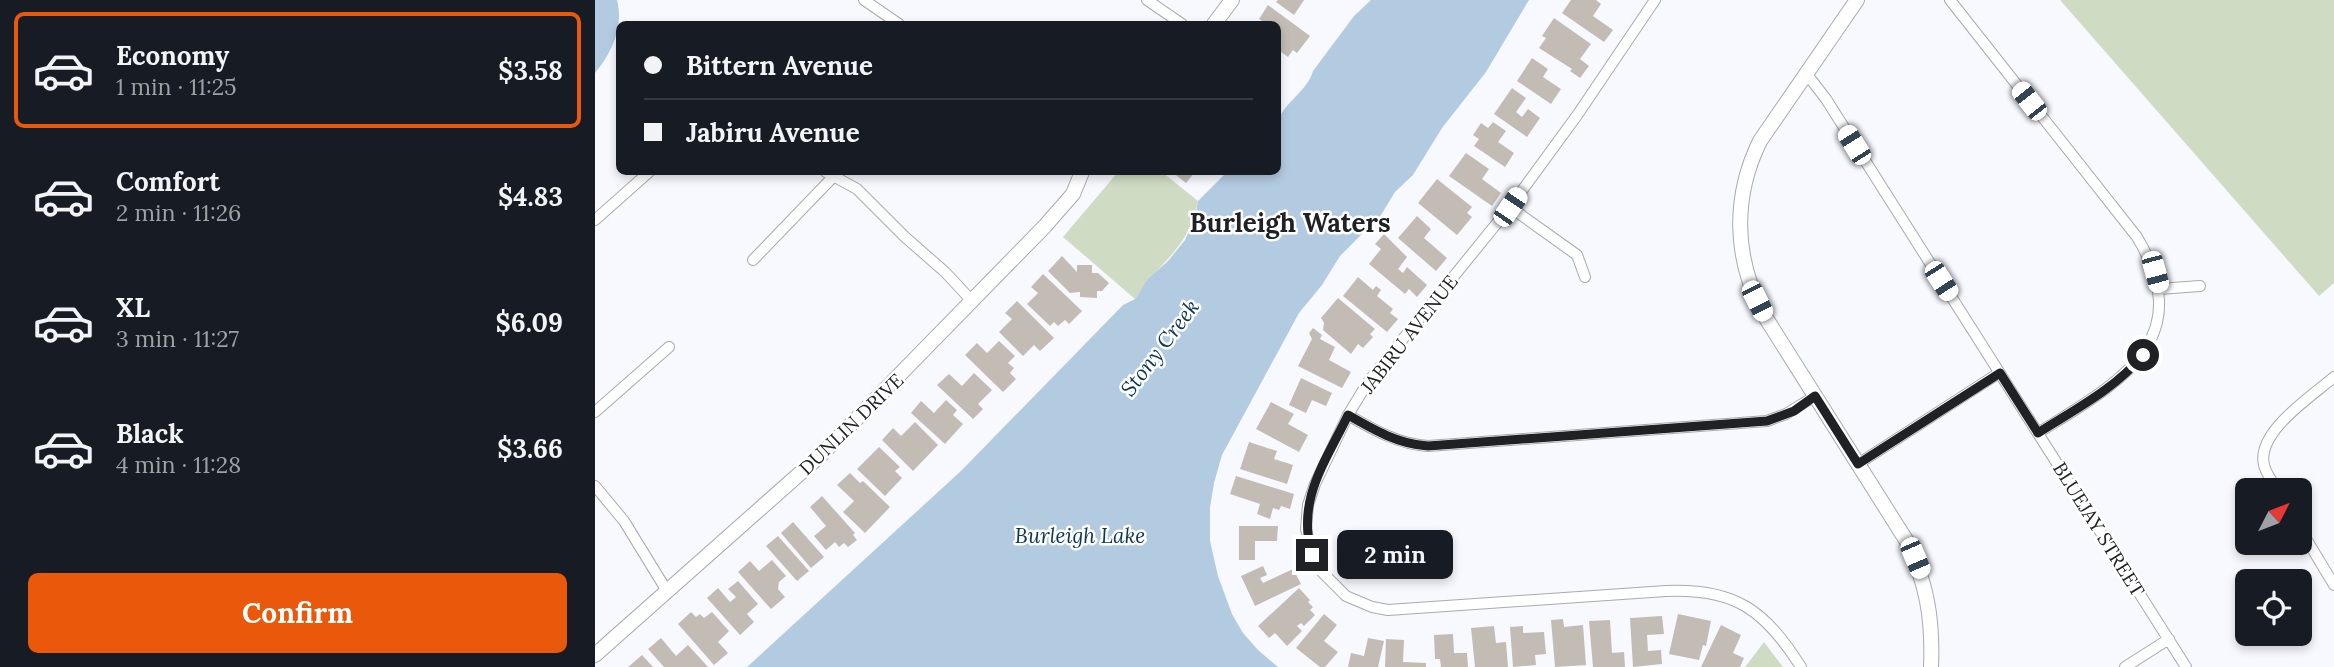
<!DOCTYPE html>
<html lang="en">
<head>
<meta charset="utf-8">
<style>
	:root { --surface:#171b24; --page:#242831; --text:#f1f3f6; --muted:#9ea1a6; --line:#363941; --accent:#ea580c }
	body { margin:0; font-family:Lora,serif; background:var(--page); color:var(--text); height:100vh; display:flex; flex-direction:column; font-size:26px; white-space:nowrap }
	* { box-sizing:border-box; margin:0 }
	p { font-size:23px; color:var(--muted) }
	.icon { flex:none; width:38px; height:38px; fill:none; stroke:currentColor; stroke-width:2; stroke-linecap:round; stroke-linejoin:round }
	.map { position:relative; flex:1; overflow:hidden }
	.panel { display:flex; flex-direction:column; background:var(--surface); width:595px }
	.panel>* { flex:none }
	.top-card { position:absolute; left:21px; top:21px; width:665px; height:154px; border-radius:10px; box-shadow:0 4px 10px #0003; display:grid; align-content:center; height:154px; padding:0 28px; background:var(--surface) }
	.needle { width:46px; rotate:48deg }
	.buttons { position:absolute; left:1640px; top:478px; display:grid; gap:14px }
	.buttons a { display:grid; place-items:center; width:77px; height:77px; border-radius:10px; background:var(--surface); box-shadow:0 4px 10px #0003; font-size:35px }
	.end { position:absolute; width:32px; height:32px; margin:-16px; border:9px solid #202124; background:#fff; box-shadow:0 0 0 4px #fff }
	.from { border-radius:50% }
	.bubble { position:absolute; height:49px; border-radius:10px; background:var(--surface); box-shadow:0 4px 10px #0003; font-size:23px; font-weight:700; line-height:49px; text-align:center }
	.car { position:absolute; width:21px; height:42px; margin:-21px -10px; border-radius:9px; box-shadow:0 0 5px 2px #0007; background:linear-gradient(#fff 24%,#345 0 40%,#fff 0 76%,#345 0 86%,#fff 0) }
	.top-card b { display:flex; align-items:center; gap:24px; height:66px; font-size:26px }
	.top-card b+b { border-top:2px solid var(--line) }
	.top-card i { width:18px; height:18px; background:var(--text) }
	ul { padding:12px 0 0; list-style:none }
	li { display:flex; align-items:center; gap:21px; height:116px; margin:0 14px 10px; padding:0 14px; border:4px solid transparent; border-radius:10px }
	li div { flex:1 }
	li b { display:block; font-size:26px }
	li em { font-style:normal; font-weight:700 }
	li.on { border-color:var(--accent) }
	li>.icon { width:63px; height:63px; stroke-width:1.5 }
	.cta { display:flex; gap:14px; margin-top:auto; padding:14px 28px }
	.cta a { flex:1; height:80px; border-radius:10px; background:var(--accent); color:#fff; font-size:28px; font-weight:700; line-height:80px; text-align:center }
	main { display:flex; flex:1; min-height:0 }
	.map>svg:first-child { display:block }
	.green { fill:#cfdcc3 }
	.water { fill:#b3cbe1 }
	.building { fill:#c2bcb5 }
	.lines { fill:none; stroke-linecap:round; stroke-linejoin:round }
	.minor-casing { stroke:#a7aab1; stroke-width:12 }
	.tertiary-casing { stroke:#a7aab1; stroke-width:16 }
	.minor { stroke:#fff; stroke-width:10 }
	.tertiary { stroke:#fff; stroke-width:14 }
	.route { stroke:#202124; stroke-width:9 }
	.labels { text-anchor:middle; stroke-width:5; stroke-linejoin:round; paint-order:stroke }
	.street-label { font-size:19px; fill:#202124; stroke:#fff }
	.water-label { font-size:21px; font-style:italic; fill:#0d3655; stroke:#fff }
	.district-label { font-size:26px; font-weight:bold; fill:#202124; stroke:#fff }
</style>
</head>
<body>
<main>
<section class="panel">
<ul>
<li class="on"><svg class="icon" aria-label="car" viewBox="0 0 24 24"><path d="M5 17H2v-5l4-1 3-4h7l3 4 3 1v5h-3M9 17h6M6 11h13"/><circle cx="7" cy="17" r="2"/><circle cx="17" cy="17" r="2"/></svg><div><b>Economy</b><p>1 min · 11:25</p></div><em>$3.58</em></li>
<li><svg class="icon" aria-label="car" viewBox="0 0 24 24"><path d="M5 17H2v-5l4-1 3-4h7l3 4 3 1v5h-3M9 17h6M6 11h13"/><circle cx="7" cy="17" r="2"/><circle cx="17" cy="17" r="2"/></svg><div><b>Comfort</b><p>2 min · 11:26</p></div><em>$4.83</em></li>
<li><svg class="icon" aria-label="car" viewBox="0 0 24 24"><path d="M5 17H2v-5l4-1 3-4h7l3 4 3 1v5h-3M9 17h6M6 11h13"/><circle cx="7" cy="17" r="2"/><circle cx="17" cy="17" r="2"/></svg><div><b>XL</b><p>3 min · 11:27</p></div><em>$6.09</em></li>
<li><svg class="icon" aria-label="car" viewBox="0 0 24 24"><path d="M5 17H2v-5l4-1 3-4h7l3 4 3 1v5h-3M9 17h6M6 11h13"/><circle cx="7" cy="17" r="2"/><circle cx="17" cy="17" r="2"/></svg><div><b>Black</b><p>4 min · 11:28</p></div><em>$3.66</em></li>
</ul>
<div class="cta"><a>Confirm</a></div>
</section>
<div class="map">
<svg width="1739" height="667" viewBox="0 0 1739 667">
	<rect width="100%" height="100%" fill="#f8f9fe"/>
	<path class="green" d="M1465,0H1739V283L1724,296Z
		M523,172H567L603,201C593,251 565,260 540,299L468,237Z
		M1169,642L1188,667H1150Z"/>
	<path class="water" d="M0,0H22C29,26 17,53 0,73Z
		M776,0H934L891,72L847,128L818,175L800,192L786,215L745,256L727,285L704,313L627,455L619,483L615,507V541L623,576L637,614L648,633L663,650L683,667H152L367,470L528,305L540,299L553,279L573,261L590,240L600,218L603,201L632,172H682C682,157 679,135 683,121C690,101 712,92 718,71L759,16Z"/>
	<path class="building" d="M683,0H709L699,15L681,2Z
		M976,0H1001L1006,4L998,16L1018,30L1009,42L967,13Z
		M673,5L715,36L702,53L698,50L693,57L682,49V24H672L664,19Z
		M959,18L996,44L985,59L994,66L985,78L975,71L977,69L944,48L951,38L947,36Z
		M937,58L953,69L948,77L966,89L956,104L922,81Z
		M917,88L931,98L921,112L927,117L933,109L945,118L932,137L899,114Z
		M898,122L911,131L903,142L919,153L910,167L879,146L884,139L878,135L886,123L893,128Z
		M871,153L894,169L887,179L906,193L897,206L854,176Z
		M577,172H600L591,183Z
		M842,179L877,207L872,213L877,217L862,235L823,203Z
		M822,216L836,229L829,238L852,258L841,271L803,238Z
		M789,234L812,257L803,269L808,273L812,267L832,285L822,297L814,289L810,294L774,264L786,249L780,244Z
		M467,256L482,272V265H497V273H503L514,283L507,291H502V298L485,297V292L475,293L453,271Z
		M448,274L487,311L474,324L470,320L463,326L459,322L455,326L432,304L443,293L436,287Z
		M763,277L778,290L781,286L786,290L782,296L798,309L795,313L803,319L792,332L748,296Z
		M743,298L780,329L775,334L778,337L768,348L763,344L756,354L728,330L729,323L726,318Z
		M422,301L459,338L445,351L439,345L428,356L404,332L417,319L410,313Z
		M718,328L727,335L725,339L740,347L734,360L756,372L747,388L703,366L717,339L714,333Z
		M404,341L420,356L413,363L419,368L415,373L421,379L408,392L370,355L382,343L392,353Z
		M379,373L397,390L383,404L388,409L378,419L342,385L354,374L367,386Z
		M706,378L737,393L731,406L717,400L711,413L694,405Z
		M351,400L362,410L358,415L368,424L350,444L316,413L326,401L339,413Z
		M676,402L699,414L693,424L713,435L704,452L661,429Z
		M320,422L343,445L318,471L287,440L298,428L306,436Z
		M654,442L682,451L679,459L698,465L692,484L645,469Z
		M284,447L305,467L300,471L307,478L290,496L262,469Z
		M255,473L265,483L268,481L295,507L270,533L248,512L259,501L242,485Z
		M641,476L699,494L695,509L686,506L684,510L678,508L675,519L662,514L665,504L635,494Z
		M227,496L260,533L258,535L262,540L253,547L249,543L244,547L240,542L231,550L219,536L231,526L215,507Z
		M198,522L229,557L216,568L186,533Z
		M644,526H683L682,541H660V560H644Z
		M183,536L214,571L202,581L171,546Z
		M177,560L191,576L184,582L183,589L190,597L176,609L143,572L155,561L164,571Z
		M668,566L672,575L665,578L668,583L698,569L706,584L660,606L646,576Z
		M143,581L163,604L152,614L159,622L145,635L112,598L123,588L135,602L141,597L133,589Z
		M704,588L715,600L713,602L718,607L715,610L720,615L709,626L706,623L702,626L707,631L692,646L680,633L674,638L663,626Z
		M96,612L101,617L105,614L109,618L117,612L134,631L123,642L133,653L119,665L83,624Z
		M729,614L742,625L729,641L743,652L730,667H725L701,648Z
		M1083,614L1116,621L1111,646L1108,645L1104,660L1074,654Z
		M1067,616L1069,634L1052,635L1053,651L1066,650L1067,664L1038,667L1035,618Z
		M968,619L969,627L988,625L991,665L960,667L956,620Z
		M1015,620L1017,653L1029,652L1030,667H998L994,621Z
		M1126,625L1146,635L1138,653L1149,658L1145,667H1106Z
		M899,626L901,643L911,642L913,667H880L876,628Z
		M928,626V633L949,632L951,654L940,655L941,665L918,667L915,627Z
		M858,634L859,653H872L873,667H846L845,659H840L839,635Z
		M66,638L81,656L93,645L113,667H69L53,649Z
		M773,638L789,641L783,667H753L756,653L769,656Z
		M791,639L809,640L808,662L831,663V667H790Z
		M47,655L58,667H33Z"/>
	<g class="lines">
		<defs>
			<path id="minor" d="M269,0L304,24
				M552,0L587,24
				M1060,0L983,114L915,207L773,382L753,415L720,484L713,505L711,529L717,555L724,569L751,596L777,607L793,610L1071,591C1140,588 1170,610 1206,667
				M1355,0L1542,237C1605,342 1521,384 1443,433
				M1211,73L1231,99L1591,667
				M231,172L262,189L310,237L350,272L378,302
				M915,207L982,255L990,277
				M0,220L54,172
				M158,260L238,177
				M1564,289L1605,286
				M0,412L74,347
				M753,415C779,430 803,444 833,446L1172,421L1191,414L1220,396
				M1263,464L1404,373
				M0,486L29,521L72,591
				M1682,490C1678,482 1671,474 1669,465C1661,432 1716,397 1739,377
				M1704,527L1739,585
				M1530,667L1574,639"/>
			<path id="tertiary" d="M1262,0L1165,141C1137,198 1139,259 1169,315L1311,540C1332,583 1338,619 1336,667
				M619,24L637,0
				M0,655L228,453L450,226L478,194L487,172"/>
		</defs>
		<use href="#minor" class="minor-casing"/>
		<use href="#tertiary" class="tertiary-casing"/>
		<use href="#minor" class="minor"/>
		<use href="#tertiary" class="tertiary"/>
	</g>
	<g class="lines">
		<path class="route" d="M717,555C701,500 730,463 753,415C779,430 803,444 833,446L1172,421L1199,411L1220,396L1263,464L1405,373L1443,433C1479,410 1520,389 1548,355"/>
	</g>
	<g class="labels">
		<g class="street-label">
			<text transform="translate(814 334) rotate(-52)" y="7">JABIRU AVENUE</text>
			<text transform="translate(256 424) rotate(-44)" y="7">DUNLIN DRIVE</text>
			<text transform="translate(1504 529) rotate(58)" y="7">BLUEJAY STREET</text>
		</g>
		<g class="water-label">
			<text transform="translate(565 348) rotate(-53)" y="7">Stony Creek</text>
			<text x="485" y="543">Burleigh Lake</text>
		</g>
		<g class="district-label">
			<text x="695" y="232">Burleigh Waters</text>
		</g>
	</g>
</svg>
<div class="buttons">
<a><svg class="needle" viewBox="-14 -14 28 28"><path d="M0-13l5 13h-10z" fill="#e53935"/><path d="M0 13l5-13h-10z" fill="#9ea1a6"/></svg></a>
<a><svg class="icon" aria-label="locate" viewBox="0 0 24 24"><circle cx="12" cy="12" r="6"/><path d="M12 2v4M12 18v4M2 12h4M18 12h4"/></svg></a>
</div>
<i class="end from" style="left:1548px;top:355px"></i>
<i class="end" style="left:717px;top:555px"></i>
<div class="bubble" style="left:742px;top:530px;width:116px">2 min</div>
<i class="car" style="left:1434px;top:101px;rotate:322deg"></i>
<i class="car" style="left:1259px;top:145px;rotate:328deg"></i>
<i class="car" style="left:915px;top:207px;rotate:34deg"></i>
<i class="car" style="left:1560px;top:272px;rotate:165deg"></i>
<i class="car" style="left:1346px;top:281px;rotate:147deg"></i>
<i class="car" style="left:1162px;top:301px;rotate:153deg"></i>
<i class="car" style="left:1320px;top:558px;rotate:157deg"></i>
<div class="top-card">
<b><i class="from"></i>Bittern Avenue</b>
<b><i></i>Jabiru Avenue</b>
</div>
</div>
</main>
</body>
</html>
